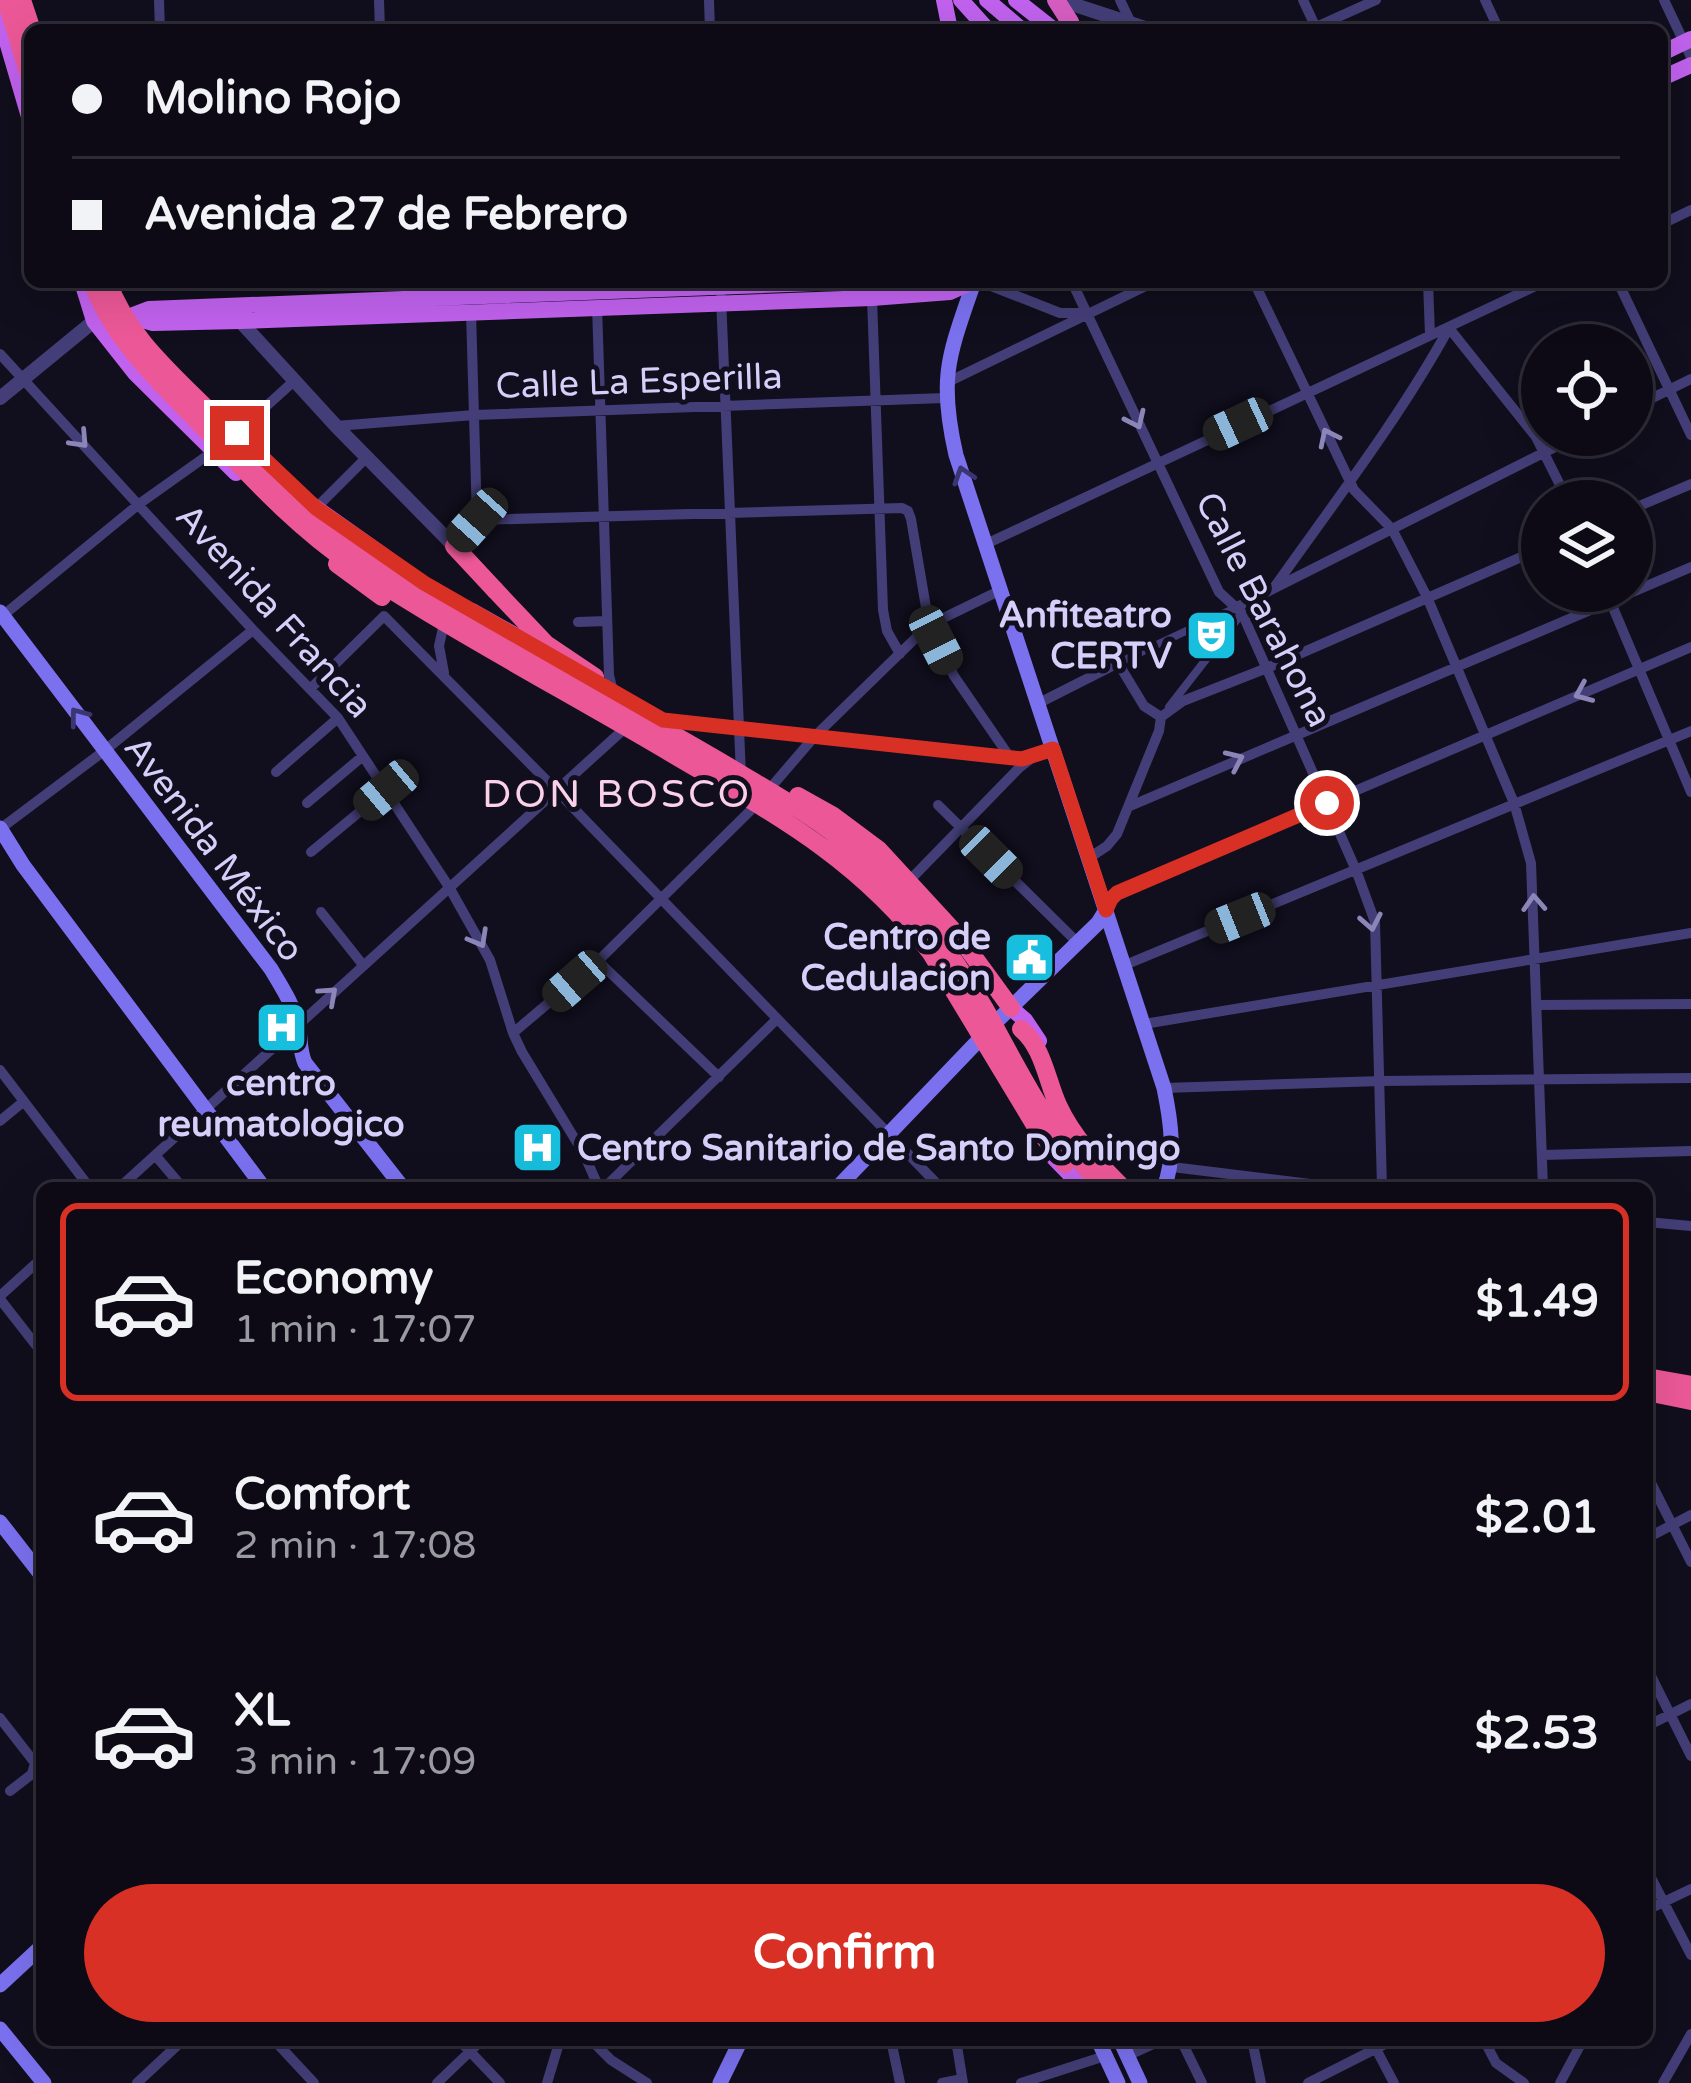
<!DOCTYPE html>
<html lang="en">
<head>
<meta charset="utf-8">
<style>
	:root { --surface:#0d0a16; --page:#16131f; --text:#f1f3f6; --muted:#9a9aa1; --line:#2d2b35; --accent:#d93025 }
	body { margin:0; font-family:"Varela Round",sans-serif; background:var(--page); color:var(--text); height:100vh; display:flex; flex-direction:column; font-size:45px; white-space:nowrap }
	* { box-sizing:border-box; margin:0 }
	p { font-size:39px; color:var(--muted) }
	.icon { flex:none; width:66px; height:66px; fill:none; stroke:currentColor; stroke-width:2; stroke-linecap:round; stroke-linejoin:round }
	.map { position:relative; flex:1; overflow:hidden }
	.panel { position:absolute; left:36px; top:1182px; width:1617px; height:864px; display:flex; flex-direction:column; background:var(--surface); border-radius:18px; box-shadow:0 12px 48px #0002,0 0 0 3px var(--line) }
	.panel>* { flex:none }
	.guide { position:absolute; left:24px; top:24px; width:1644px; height:264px; border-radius:18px; box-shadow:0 12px 48px #0002,0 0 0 3px var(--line); display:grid; align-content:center; height:264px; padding:0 48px; background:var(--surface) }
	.buttons { position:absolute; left:1521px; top:324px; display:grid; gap:24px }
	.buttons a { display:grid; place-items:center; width:132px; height:132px; border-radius:50%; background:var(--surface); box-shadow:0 12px 48px #0002,0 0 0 3px var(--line); font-size:60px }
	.end { position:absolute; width:54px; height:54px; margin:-27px; border:15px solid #d93025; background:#fff; box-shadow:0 0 0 6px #fff }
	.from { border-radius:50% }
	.car { position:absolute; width:36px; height:72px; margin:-36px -18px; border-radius:15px; box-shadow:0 0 9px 3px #0007; background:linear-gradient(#222 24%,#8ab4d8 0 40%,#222 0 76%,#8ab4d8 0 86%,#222 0) }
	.guide b { display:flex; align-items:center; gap:42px; height:114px; font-size:45px }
	.guide b+b { border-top:3px solid var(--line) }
	.guide i { width:30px; height:30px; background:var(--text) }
	ul { padding:21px 0 0; list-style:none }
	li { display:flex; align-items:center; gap:36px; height:198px; margin:0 24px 18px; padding:0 24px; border:6px solid transparent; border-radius:18px }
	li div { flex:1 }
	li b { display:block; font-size:45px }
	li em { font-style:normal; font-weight:800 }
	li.current { border-color:var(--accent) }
	li>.icon { width:108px; height:108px; stroke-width:1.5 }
	.primary-button { display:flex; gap:24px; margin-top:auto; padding:24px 48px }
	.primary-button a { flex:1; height:138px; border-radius:72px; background:var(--accent); color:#fff; font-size:48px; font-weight:800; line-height:138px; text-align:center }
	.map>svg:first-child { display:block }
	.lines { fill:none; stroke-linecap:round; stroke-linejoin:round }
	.pedestrian { stroke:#433e77; stroke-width:8 }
	.minor { stroke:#433e77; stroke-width:10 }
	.tertiary { stroke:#433e77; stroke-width:14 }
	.secondary { stroke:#7b71ef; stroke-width:15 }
	.primary { stroke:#c162ee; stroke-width:16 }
	.trunk { stroke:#d65dc2; stroke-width:18 }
	.motorway { stroke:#ec5897; stroke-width:18 }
	.primary-bridge { stroke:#c162ee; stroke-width:16 }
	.motorway-bridge { stroke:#ec5897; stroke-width:18 }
	.oneway { stroke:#8c86b8 }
	.oneway2 { stroke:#3b3671 }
	.route { stroke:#d93025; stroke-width:15 }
	.labels { text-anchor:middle; stroke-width:10; stroke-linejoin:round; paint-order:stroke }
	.street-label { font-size:36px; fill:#d6cffa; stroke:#110e1d }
	.poi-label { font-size:36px; font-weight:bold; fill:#d6cffa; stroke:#110e1d; text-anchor:end }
	.neighbourhood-label { font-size:39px; letter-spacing:3px; fill:#fad1e9; stroke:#110e1d }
</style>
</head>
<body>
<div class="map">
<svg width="1691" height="2083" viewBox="0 0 1691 2083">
	<rect width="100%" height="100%" fill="#110e1d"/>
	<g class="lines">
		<path class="pedestrian" d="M1118,663L1235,608
			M1169,707L1242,613"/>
		<path class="minor" d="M159,0L160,30
			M379,0L380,30
			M709,0L710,30
			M1120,0L1132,25
			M1303,0L1317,30
			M1485,0L1499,30
			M1664,0L1691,57
			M1316,27L1376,0
			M1662,224L1691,210
			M981,282L1060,313H1084
			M1072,282L1219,592L1242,613L1356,870L1375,922L1382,1188
			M1254,282L1354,490L1392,529L1427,597L1514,803L1531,863L1543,1188
			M1428,282L1430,335
			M1618,282L1691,435
			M721,297L741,776
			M872,298L883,610L887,631L900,654
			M597,306L609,675L615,700
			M471,312L477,520
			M0,354L253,630L338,718L449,887L490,960L513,1033L522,1052L584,1154L599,1188
			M946,383L1154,282
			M1632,408L1691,379
			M336,426L474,415L945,398
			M230,439L294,381
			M316,508L367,457
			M1632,509L1691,484
			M986,544L1544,282
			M458,548L454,546L477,520L902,508L908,511L911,519L929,625L954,676L1009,756
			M1273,589C1333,504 1399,419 1449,328L1536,437L1568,501
			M1606,591L1691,792
			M1235,608L1579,435
			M0,618L139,504L215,450
			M578,622L607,621
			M444,673L439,646L444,623
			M310,689L384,616L555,789L941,1188
			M1039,703L1118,663L1144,706L1161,717
			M1161,717L1183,701L1267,668L1542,548
			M657,723L663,720L1022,759L1033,757
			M276,772L338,718
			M307,803L363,756
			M938,805L1078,943
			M1128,807L1691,567
			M0,829L104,751L253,630
			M311,852L386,790
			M1089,858L1107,846L1117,834L1159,731L1161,717
			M907,883L1019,768L1033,757L1053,749
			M1106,910L1117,893L1691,647
			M321,912L363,965
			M598,961L719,1077
			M1125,965L1691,731
			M1537,1005L1691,1004
			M1144,1024L1691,933
			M513,1033L598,961L753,808L815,736L929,625L1001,590
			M0,1070L90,1188
			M1164,1088L1381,1081L1691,1078
			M0,1121L23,1102
			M155,1155L183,1188
			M1543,1155L1691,1151
			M1172,1167L1343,1188
			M119,1188L623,730L621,724
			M604,1188L777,1019
			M1647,1222L1691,1226
			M0,1296L42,1258
			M0,1299L42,1353
			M1647,1475L1691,1562
			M1647,1538L1691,1515
			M1647,1668L1691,1756
			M0,1718L35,1763L32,1774L10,1791
			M1647,1726L1691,1704
			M1647,1870L1691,1955
			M1647,1910L1691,1889
			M274,2040L314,2083
			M459,2040L500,2083
			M591,2040L611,2060L647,2083
			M891,2040L900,2083
			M956,2040L963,2083
			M1181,2040L1202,2083
			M1252,2040L1261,2083
			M1484,2040L1496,2063L1524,2083
			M1376,2049L1394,2083
			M1127,2056L1162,2040
			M137,2083L183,2040
			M437,2083L482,2040
			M547,2083L560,2040
			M942,2083L962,2079
			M1021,2083L1105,2056
			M1308,2083L1393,2040
			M1560,2083L1583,2040
			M1663,2083L1691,2034"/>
		<path class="tertiary" d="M1069,3L1151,30
			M240,321L336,426L454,546
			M0,398L94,321"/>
		<path class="secondary" d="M974,282C949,355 938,377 956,455L1164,1088C1171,1122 1176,1155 1164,1188
			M0,612L271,969C281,986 293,1004 298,1024C301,1037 299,1050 305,1063L403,1188
			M0,828L23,865L264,1188
			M837,1188L998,1020L1098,923L1106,910
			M0,1522L42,1576
			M0,1985L42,1946
			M0,2029L44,2083
			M1098,2040L1118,2083
			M1120,2040L1140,2083
			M720,2083L741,2040"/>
		<path class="primary" d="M944,0L950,30
			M961,0L988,30
			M987,0L1022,30
			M1016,0L1054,30
			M0,18L30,120
			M1662,78L1691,65
			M82,282L94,321L135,373L236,473
			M130,316L153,323L240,321L872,298L950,292L972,282
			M128,317L149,309L839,282
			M312,505L384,556
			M472,611L554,657
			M1011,1008L1025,1020L1039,1041
			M1054,1158L1083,1188"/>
		<path class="trunk" d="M1056,0L1070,22"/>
		<path class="motorway" d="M6,0L30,78
			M22,0L32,30
			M454,546L495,590
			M337,564L382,597
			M960,938L1011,1008
			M1647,1377L1691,1385
			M1647,1392L1691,1401"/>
		<path class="primary-bridge" d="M1662,53L1691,39"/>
		<path class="motorway-bridge" d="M92,282C113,340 159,381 201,425C249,475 296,527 354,566C457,634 568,692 674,755C776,815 857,857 931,953L1036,1127L1065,1164
			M108,282C126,334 170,372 208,410C245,450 282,491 324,525C355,550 390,570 423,590C457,611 490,632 525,651C594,690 663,728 731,768C772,793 816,817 852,848C905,893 950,949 985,1009C1021,1073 1050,1139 1107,1188
			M495,590L546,644L595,677
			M798,796L832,815L879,850L960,938
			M1021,1029C1043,1047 1047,1081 1058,1105C1073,1138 1098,1163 1123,1188"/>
	</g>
	<defs><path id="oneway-chevron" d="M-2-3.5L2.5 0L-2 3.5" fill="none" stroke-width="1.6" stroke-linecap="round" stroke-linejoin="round" transform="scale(3)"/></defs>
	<g class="oneway">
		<use href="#oneway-chevron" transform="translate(1136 420) rotate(65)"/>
		<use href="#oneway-chevron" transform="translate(1328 437) rotate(-116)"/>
		<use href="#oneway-chevron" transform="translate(80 440) rotate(47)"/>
		<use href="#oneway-chevron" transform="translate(1583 693) rotate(157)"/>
		<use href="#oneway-chevron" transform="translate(1235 760) rotate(-24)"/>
		<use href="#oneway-chevron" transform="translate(1534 903) rotate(-93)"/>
		<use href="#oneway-chevron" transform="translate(1371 922) rotate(79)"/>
		<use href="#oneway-chevron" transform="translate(479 939) rotate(61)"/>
		<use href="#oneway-chevron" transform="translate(329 995) rotate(-42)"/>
	</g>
	<g class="oneway2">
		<use href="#oneway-chevron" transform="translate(963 475) rotate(-108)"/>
		<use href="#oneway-chevron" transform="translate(78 716) rotate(-127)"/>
	</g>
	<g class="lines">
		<path class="route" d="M237,433L316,508L424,583L663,720L1022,759L1053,749L1106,910L1111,899L1117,893L1327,803"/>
	</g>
	<defs>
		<symbol id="theatre-square" viewBox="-11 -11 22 22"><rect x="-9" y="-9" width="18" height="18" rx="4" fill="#18bedd" stroke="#110e1d"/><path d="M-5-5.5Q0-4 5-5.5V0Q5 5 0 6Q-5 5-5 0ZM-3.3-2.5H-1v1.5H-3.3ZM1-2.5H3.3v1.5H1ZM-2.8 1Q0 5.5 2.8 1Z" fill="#fff"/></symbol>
		<symbol id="civic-square" viewBox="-11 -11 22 22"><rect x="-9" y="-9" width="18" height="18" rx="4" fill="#18bedd" stroke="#110e1d"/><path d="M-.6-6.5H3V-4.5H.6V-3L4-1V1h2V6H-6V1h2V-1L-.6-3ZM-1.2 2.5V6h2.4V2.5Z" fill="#fff"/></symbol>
		<symbol id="hospital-square" viewBox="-11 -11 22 22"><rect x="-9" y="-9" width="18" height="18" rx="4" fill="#18bedd" stroke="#110e1d"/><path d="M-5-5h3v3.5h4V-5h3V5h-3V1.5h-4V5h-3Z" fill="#fff"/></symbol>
	</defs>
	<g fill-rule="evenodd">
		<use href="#theatre-square" x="1182" y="606" width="59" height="59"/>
		<use href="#civic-square" x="1000" y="928" width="59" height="59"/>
		<use href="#hospital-square" x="252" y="998" width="59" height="59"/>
		<use href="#hospital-square" x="508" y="1118" width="59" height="59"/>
	</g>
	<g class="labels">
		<g class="street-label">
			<text transform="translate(639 380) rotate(-2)" y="13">Calle La Esperilla</text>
			<text transform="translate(1265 609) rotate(63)" y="13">Calle Barahona</text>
			<text transform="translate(275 610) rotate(48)" y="13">Avenida Francia</text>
			<text transform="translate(215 848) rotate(53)" y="13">Avenida México</text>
		</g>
		<g class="poi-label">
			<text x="1172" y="627">Anfiteatro<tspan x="1172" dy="41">CERTV</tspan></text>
			<text x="991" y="949">Centro de<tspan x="991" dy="41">Cedulacion</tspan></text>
			<text x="281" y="1095" text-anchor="middle">centro<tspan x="281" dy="41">reumatologico</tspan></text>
			<text x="577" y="1160" text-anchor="start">Centro Sanitario de Santo Domingo</text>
		</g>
		<g class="neighbourhood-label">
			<text x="617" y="807">DON BOSCO</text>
		</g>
	</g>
</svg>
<div class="buttons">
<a><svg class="icon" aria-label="locate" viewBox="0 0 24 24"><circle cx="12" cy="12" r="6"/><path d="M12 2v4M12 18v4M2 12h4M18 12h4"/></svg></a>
<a><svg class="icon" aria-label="layers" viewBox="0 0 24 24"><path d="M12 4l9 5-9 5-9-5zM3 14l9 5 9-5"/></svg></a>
</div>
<i class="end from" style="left:1327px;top:803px"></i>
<i class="end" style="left:237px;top:433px"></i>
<i class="car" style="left:1238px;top:424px;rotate:245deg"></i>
<i class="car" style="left:477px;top:520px;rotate:222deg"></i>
<i class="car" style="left:936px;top:640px;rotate:153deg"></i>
<i class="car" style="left:386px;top:790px;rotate:230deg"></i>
<i class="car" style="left:991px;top:857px;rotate:135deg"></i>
<i class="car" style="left:1240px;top:918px;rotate:248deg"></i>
<i class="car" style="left:575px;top:981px;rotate:229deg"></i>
<div class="guide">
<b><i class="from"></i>Molino Rojo</b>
<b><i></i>Avenida 27 de Febrero</b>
</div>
<section class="panel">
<ul>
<li class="current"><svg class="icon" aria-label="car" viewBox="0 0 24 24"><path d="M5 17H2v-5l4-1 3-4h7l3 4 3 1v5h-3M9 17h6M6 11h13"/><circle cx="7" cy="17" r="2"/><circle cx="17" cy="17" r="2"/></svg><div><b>Economy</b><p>1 min · 17:07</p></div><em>$1.49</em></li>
<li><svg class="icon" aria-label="car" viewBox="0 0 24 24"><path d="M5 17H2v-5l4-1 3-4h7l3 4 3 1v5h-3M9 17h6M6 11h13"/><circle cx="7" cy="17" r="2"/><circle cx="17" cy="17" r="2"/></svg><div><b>Comfort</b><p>2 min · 17:08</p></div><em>$2.01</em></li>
<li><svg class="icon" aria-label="car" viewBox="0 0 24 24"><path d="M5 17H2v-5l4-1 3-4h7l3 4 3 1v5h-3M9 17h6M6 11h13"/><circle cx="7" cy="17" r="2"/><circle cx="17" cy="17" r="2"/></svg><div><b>XL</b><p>3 min · 17:09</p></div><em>$2.53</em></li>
</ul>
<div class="primary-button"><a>Confirm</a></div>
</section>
</div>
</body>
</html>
